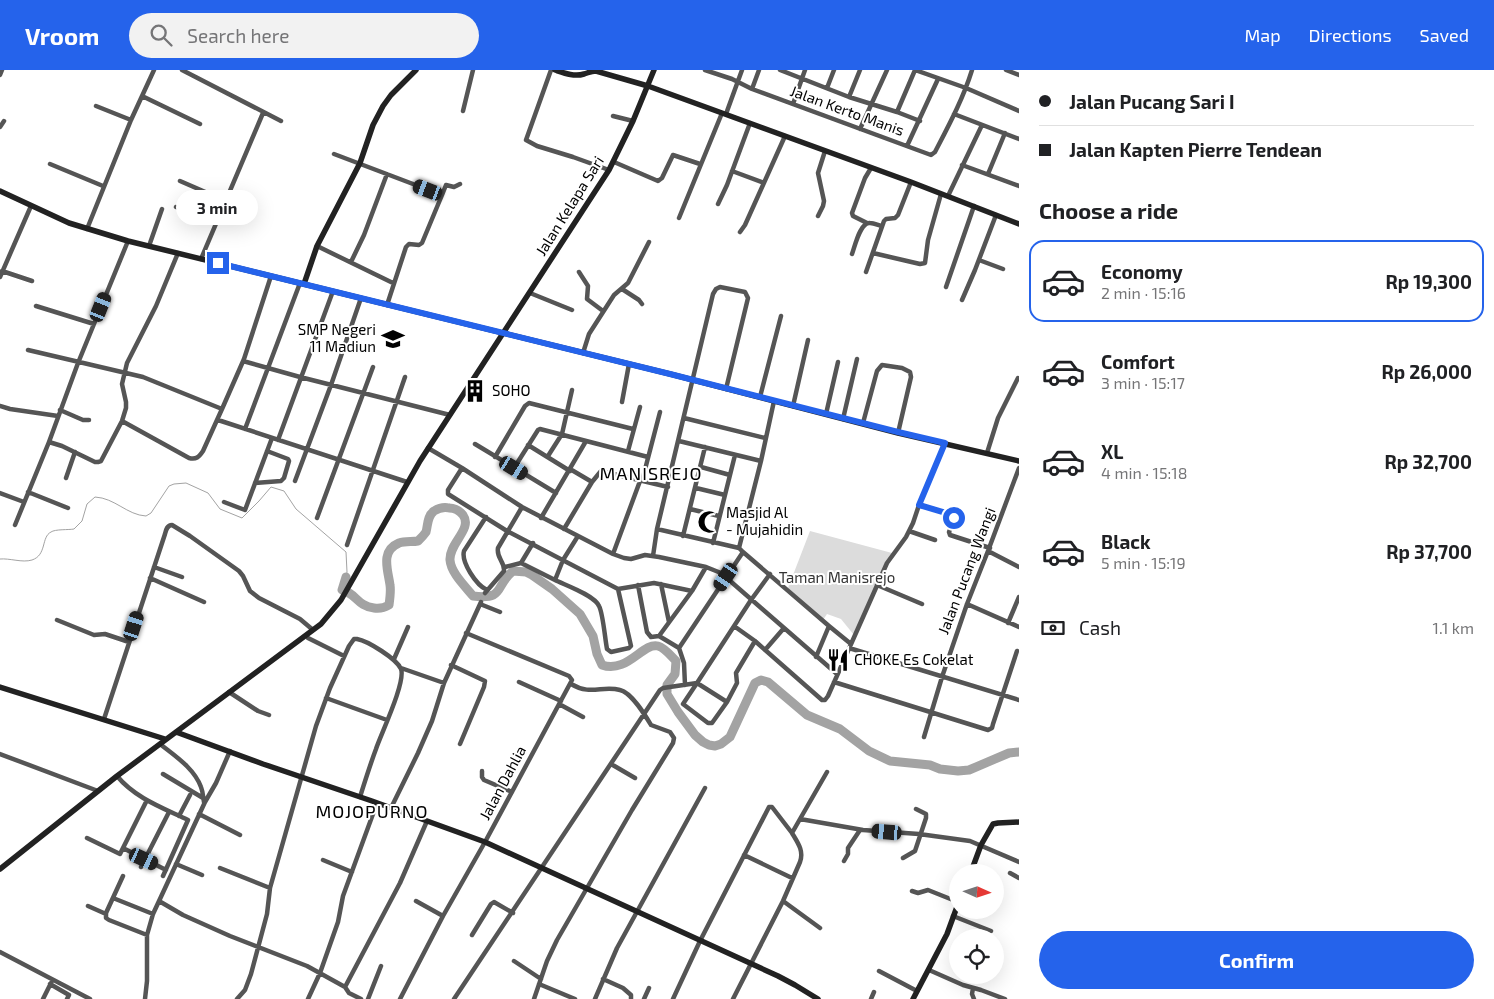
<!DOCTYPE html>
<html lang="en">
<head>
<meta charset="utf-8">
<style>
	:root { --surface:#fff; --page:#f2f2f2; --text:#202124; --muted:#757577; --line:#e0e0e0; --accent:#2563eb }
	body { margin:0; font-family:"Exo 2",sans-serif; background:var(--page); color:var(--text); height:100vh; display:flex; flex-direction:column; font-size:19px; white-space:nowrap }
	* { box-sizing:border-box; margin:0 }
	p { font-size:16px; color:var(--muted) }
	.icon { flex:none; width:28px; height:28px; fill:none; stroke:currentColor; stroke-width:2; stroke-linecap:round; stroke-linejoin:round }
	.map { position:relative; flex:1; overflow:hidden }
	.panel { display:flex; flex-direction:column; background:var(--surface); width:475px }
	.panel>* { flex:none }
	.top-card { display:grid; align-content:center; height:110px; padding:0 20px; background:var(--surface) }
	.needle { width:32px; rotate:93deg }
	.tools { position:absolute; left:949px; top:794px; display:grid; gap:10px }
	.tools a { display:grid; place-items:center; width:55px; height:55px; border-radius:50%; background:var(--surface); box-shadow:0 5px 20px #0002; font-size:25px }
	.end { position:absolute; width:22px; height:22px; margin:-11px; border:6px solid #2563eb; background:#fff; box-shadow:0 0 0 2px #fff }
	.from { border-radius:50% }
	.bubble { position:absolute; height:35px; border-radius:18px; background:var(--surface); box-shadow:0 5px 20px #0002; font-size:16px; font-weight:700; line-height:35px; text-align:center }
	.car { position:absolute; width:15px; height:30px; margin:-15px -8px; border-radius:6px; box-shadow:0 0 4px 1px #0007; background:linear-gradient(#222 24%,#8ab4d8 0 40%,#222 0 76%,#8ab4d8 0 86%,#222 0) }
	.top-card b { display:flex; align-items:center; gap:18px; height:48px; font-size:19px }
	.top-card b+b { border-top:1px solid var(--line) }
	.top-card i { width:12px; height:12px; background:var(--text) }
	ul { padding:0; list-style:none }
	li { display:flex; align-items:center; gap:15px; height:82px; margin:0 10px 8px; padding:0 10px; border:2px solid transparent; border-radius:15px }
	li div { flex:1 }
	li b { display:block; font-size:19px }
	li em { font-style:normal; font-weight:700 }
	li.current { border-color:var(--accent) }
	li>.icon { width:45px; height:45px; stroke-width:1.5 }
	h2 { padding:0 20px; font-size:22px; line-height:60px }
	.pay { display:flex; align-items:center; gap:12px; height:55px; padding:0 20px; font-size:19px }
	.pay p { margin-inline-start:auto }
	.primary-button { display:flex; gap:10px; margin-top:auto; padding:10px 20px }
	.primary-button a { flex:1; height:58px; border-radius:30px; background:var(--accent); color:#fff; font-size:20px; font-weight:700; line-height:58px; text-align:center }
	header { display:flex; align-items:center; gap:30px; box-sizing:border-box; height:70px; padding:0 25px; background:var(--accent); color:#fff }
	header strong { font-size:24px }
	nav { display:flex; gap:28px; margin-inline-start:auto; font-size:18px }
	.search { width:350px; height:45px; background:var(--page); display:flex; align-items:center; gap:12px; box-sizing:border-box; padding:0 18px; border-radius:28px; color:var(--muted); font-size:19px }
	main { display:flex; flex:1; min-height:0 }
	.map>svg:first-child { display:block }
	.green { fill:#dcdcdc }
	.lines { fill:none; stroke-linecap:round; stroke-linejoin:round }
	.stream { stroke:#a3a3a3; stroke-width:1 }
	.river { stroke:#a3a3a3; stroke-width:9 }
	.street { stroke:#555; stroke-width:4.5 }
	.secondary { stroke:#222; stroke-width:5.5 }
	.route { stroke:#2563eb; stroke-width:6 }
	.labels { text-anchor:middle; stroke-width:4; stroke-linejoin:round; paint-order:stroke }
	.street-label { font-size:15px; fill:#000; stroke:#fff }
	.poi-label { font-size:15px; fill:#000; stroke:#fff; text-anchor:start }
	.park-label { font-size:15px; fill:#333; stroke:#fff }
	.quarter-label { font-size:18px; letter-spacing:1px; fill:#000; stroke:#fff }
</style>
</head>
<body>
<header>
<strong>Vroom</strong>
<div class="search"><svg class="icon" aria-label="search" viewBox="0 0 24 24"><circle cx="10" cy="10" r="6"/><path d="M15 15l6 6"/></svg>Search here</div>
<nav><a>Map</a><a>Directions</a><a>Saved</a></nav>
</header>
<main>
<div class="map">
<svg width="1019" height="929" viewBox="0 0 1019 929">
	<rect width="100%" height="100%" fill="#fff"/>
	<path class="green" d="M810,461L892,483L854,565L841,549L827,544L823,550L788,518Z"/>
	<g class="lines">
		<path class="stream" d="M0,489C10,488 22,493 32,490C47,485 41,467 51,462C55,459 69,460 74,459L82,451L87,434L95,427C115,428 127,445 146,446L151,443L169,416L174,414L186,413L208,423L220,439L242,448L259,431L271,417L284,421L296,439L346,482L347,502L346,507"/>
		<path class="river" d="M346,507L342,520C356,523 357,536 374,538C380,539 384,538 389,535C390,528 391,521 390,515C388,500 380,481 399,473C405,471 412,472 418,471C421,468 424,465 426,462C428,455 427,446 434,441C439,438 445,437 449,438C455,438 459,440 463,445C473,459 449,473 450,490C451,503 465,516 473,526C506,530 494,516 513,501L526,502L532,505L552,519L580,544L593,566L597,584L602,595C627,604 643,572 658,576C665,578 671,586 676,591L675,604L667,615V624L678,642L695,665L703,672L709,675L715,676L721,674L730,667L755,613L761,610L768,612L807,645L840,659L869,681L890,691L930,695L940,699L958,701L969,700L1009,683L1019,682"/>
		<path class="street" d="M182,0L281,51
			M551,0L526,70L537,76L573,87L609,100
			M705,0L732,9L752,19L931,85L935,82C949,55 963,29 972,0
			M780,0L849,27L897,42L920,51
			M1006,0L1019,5
			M0,5L2,0
			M827,18L834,0
			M752,19L759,0
			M142,26L200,54
			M849,27L860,0
			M793,34L805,0
			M96,36L131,50
			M463,41L473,0
			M897,42L915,0L966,18L1019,41
			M726,44L742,0
			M954,44L1019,69
			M613,46L633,51
			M0,57L4,51
			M860,59L887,0
			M907,76L938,9
			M334,84L442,125L422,173L419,175L409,174L406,177L387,235
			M614,92L658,111L662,108L673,85L700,94
			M50,94L103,116
			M962,95L1019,116
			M732,101L764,113
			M988,104L1005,63
			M180,111L226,131
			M442,125L446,115L454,117L460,114
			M948,126L982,55
			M718,134L727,115L750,53
			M176,137L215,153
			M818,146L823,136L824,131L818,103L825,81
			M679,148L722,43
			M867,153L853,146L852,143L865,108L871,98
			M87,159L131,50L154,0
			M740,162L745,155L785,66
			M149,176L162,139
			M317,176L393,213
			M873,183L920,194L925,193L928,170L941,124
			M852,184C855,176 860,152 870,153C874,153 878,155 882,156
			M201,189L263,43
			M979,190L1003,199
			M351,192L364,165L387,104
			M2,201L32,211
			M579,202L588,216L587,229L603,241
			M866,202L884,151L886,149L895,148L898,145L911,112
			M0,207L31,136
			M946,217L974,136
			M622,219L639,230L642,234
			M530,223L572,240
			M962,230L975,200L996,145
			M36,236L94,254
			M28,280L143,307L222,339L203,381C199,387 196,390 189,388L122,351
			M583,283L589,264L614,225L628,213L649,172
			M243,291L300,307L450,345
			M760,327L781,246
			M622,332L629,294
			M0,336L10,339L58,346
			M793,336L808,270
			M222,339L244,289L271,206
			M60,340L83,350H89
			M826,344L838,292
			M684,348L765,368
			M843,349L857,289
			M218,350L407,412
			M863,353L877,301L882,295L902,298L910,302L911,307L898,363
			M245,359L300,213
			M278,370L333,221
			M679,371L761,391
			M49,372L62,376L95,392H98L101,391L122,351L126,338V332L122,314L127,293L156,236L178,183
			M475,374L556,423
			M528,375L570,401
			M428,378L462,398L522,437L613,484L624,488L631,489L645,485L659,487L706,497L721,503L837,604
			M628,381L640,337
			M987,383L998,348L1018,308
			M548,386L562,364L572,320
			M495,387L525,336L529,333L633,359
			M701,397L730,405
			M462,398L448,420V424L507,461L618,519L654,513L692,521
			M514,398L538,360L540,359L648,387
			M570,399L592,412
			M66,408L75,382
			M295,411L331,315L361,228
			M642,411L660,342
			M255,413L281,411L284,408L289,391L288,389L267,381
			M696,418L725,425
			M28,422L68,438
			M0,423L24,432
			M224,432L245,440L272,368
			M919,435L953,445L954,449L949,462L950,465L990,478
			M690,439L719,446
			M486,447L464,481C461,492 476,515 487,520
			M317,448L373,297
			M541,448L586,371
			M15,455L49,372L78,293L128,171
			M564,459L592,412L601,401L668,417
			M657,459L739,478L743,482L829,556L816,587
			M909,461L935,470
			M578,466L563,490L555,510C565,515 594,525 599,536C603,543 605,569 607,579L611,582L629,578L631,576L618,519
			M683,466L705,377
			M713,473L735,385
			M347,475L405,307
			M739,478L761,391L774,331
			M988,481L1019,497
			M613,484L640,411
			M653,486L657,459L713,224L716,219L720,217L745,222L748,228L726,319
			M521,493L533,473
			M154,497L182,507
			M505,497L521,493L555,510
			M150,508L204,532
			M661,514L669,552
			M638,515L647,562L651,567L659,566L679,578L684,593L685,615
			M877,515L922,534
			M485,523L504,501C505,492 496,488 498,478L522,437
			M480,534L500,542
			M967,534L1019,557
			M57,550L94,565L105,564L129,572
			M1008,553L1019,527
			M734,556L755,571L822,630H825L828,626L887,493L906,467L913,453L919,435L945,373
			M829,556L851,574
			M659,566L692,521L706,497
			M308,568L344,586
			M679,578L743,482
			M849,578L1019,630
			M765,580L784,558
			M394,589L408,557
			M451,595L485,611L484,617L460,674
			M401,598L444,613
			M519,612L561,631
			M834,612L988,660L992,658L993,654L1017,581
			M229,622L258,641L269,645
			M326,628L387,650
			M727,632L697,613L683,634L708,653H712L727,632L737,613L736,603L755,571
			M559,634L583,647
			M104,649L165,464C166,460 167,455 172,455L190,466L239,501L243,506L250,521L259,528L300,549L313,560
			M924,667L942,607L967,534L988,481L1019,398
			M160,674C175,686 194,698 201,717C203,722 203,727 204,732
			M0,684L98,721
			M611,694L635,708
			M482,701V707L484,710L512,722
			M163,704L203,728
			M117,706C135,728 163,738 188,750L163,806
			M391,738L418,683L432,651L444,613L481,532
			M199,744L240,765
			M179,746L190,725
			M800,749L827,702
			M87,768L120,784L147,730
			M123,778L166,800
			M744,785L792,808
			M903,788L915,781L926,748V744L916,739
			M323,790L352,802
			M844,791L848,784V778L860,760
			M176,794L202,805
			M141,797L169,742
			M220,798L270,818
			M1010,803L1019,808
			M123,806L106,843V848L109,850L147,865
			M912,821L918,823L928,820L958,832
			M113,828L153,844
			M159,831L183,845L230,866L307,896L345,917L349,923L361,929
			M416,831L443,846
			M783,831L820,858
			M88,836L106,844
			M953,846L991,861
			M472,865L491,834L494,832L513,843
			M0,882L90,929
			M514,891L541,909
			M929,900L963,915L981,920L1005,929
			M879,901L917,921
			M603,909L623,918L631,925V929
			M50,914L69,925L67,929
			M539,914L575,929
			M345,917L400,813L427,751
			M973,918L972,924L974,929
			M43,929L51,913
			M145,929L147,911V865L153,844L205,732L216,713L230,681
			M237,929L245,920L251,904L267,844L270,818L316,656L330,618L349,576L354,569H357C368,571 397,589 401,599C406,612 381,664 376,679C370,695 365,711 360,727
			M308,929L320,903L338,852L343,826L377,733
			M368,929L381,896
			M400,929L443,846L485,772L572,610L569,606L466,563
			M454,929L660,620L663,618L697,613L751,530L770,504
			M534,929L547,891L557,870L632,740L673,673L674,668L670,662L651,655C645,645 632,623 620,620C602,615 591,626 571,614
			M595,929L617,878L705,718
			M644,929L649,918
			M673,929L700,871L769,737H772L792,763
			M733,929L783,831L800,792C804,781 798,773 792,763L800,749L863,760L919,764L970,771L1019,792
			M871,929L874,922"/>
		<path class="secondary" d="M555,0C564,3 574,7 584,4C588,3 591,1 596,1L648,16L722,43L911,112L1019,154
			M0,121L69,153L128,171L670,304L898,363L1019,391
			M304,214L317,176L360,93L373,55L383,36L391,25L416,0
			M0,617L165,669
			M176,662L263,694L372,731L485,772L778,906L795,915L818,929
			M0,799L117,706L321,554L341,530L420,391L609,100L633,51L654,0
			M971,802L981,775L993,754L998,753L1019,752
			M913,929L947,864L958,834"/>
	</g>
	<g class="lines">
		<path class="route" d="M218,193L670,304L898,362L945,373L919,435L953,445L954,448"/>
	</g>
	<defs>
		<symbol id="school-bare" viewBox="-9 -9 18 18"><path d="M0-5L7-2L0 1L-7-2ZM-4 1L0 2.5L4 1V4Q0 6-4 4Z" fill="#000" stroke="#fff" stroke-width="2.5" paint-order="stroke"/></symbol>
		<symbol id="building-bare" viewBox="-9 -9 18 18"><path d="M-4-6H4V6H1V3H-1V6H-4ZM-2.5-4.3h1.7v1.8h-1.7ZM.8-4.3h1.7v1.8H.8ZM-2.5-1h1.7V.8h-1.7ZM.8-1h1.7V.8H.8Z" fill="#000" stroke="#fff" stroke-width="2.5" paint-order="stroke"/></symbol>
		<symbol id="mosque-bare" viewBox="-9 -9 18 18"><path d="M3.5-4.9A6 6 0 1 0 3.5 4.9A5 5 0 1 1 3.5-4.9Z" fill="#000" stroke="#fff" stroke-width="2.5" paint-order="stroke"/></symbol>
		<symbol id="restaurant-bare" viewBox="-9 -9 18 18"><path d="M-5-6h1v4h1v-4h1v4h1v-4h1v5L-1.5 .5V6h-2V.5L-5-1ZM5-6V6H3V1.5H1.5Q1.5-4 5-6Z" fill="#000" stroke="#fff" stroke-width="2.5" paint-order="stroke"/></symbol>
	</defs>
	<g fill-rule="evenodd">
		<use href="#school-bare" x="377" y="253" width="32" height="32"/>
		<use href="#building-bare" x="459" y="305" width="32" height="32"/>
		<use href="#mosque-bare" x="693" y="436" width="32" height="32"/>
		<use href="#restaurant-bare" x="822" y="574" width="32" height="32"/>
	</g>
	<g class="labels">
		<g class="street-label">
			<text transform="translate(847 41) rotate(20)" y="5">Jalan Kerto Manis</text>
			<text transform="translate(570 136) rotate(-58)" y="5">Jalan Kelapa Sari</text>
			<text transform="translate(967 501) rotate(-69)" y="5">Jalan Pucang Wangi</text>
			<text transform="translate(503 713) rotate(-62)" y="5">Jalan Dahlia</text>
		</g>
		<g class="poi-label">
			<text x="376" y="265" text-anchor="end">SMP Negeri<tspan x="376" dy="17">11 Madiun</tspan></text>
			<text x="492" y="326">SOHO</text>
			<text x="726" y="448">Masjid Al<tspan x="726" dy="17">- Mujahidin</tspan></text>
			<text x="854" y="595">CHOKE Es Cokelat</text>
		</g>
		<g class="park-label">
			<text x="837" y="513">Taman Manisrejo</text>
		</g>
		<g class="quarter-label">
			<text x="651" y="410">MANISREJO</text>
			<text x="372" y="748">MOJOPURNO</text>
		</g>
	</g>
</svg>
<div class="tools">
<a><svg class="needle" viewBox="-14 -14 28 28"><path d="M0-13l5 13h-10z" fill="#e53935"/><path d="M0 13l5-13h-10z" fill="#757577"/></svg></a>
<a><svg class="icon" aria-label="locate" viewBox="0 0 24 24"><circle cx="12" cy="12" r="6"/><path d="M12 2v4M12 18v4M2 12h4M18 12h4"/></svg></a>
</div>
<i class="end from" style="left:954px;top:448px"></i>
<i class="end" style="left:218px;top:193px"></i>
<div class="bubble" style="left:176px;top:120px;width:82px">3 min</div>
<i class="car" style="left:428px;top:120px;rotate:291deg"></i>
<i class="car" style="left:101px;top:237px;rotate:22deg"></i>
<i class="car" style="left:514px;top:398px;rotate:121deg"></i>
<i class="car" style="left:726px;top:507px;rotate:214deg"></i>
<i class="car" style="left:134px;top:556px;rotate:18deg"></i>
<i class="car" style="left:887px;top:762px;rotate:275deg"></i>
<i class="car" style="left:144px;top:789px;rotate:115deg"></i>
</div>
<section class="panel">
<div class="top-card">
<b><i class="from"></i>Jalan Pucang Sari I</b>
<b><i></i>Jalan Kapten Pierre Tendean</b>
</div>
<h2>Choose a ride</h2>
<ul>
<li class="current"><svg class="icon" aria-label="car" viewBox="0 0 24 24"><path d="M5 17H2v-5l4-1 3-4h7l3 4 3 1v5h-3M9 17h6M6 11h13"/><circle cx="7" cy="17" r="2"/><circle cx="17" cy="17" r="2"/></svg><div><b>Economy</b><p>2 min · 15:16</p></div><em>Rp 19,300</em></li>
<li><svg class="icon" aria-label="car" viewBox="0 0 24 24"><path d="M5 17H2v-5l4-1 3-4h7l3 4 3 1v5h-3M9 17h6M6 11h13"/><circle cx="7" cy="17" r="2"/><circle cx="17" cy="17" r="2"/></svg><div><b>Comfort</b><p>3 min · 15:17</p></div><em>Rp 26,000</em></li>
<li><svg class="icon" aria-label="car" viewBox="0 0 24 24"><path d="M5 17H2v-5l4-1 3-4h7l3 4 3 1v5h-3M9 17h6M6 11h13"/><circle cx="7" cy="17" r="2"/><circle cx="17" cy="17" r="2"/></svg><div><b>XL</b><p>4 min · 15:18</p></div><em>Rp 32,700</em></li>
<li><svg class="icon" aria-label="car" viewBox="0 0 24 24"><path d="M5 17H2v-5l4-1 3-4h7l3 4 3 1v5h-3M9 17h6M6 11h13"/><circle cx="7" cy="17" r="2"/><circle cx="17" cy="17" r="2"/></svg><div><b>Black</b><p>5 min · 15:19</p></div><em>Rp 37,700</em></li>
</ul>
<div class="pay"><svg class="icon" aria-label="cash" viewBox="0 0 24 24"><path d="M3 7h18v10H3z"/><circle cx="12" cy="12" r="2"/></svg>Cash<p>1.1 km</p></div>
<div class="primary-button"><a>Confirm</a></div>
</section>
</main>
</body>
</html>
